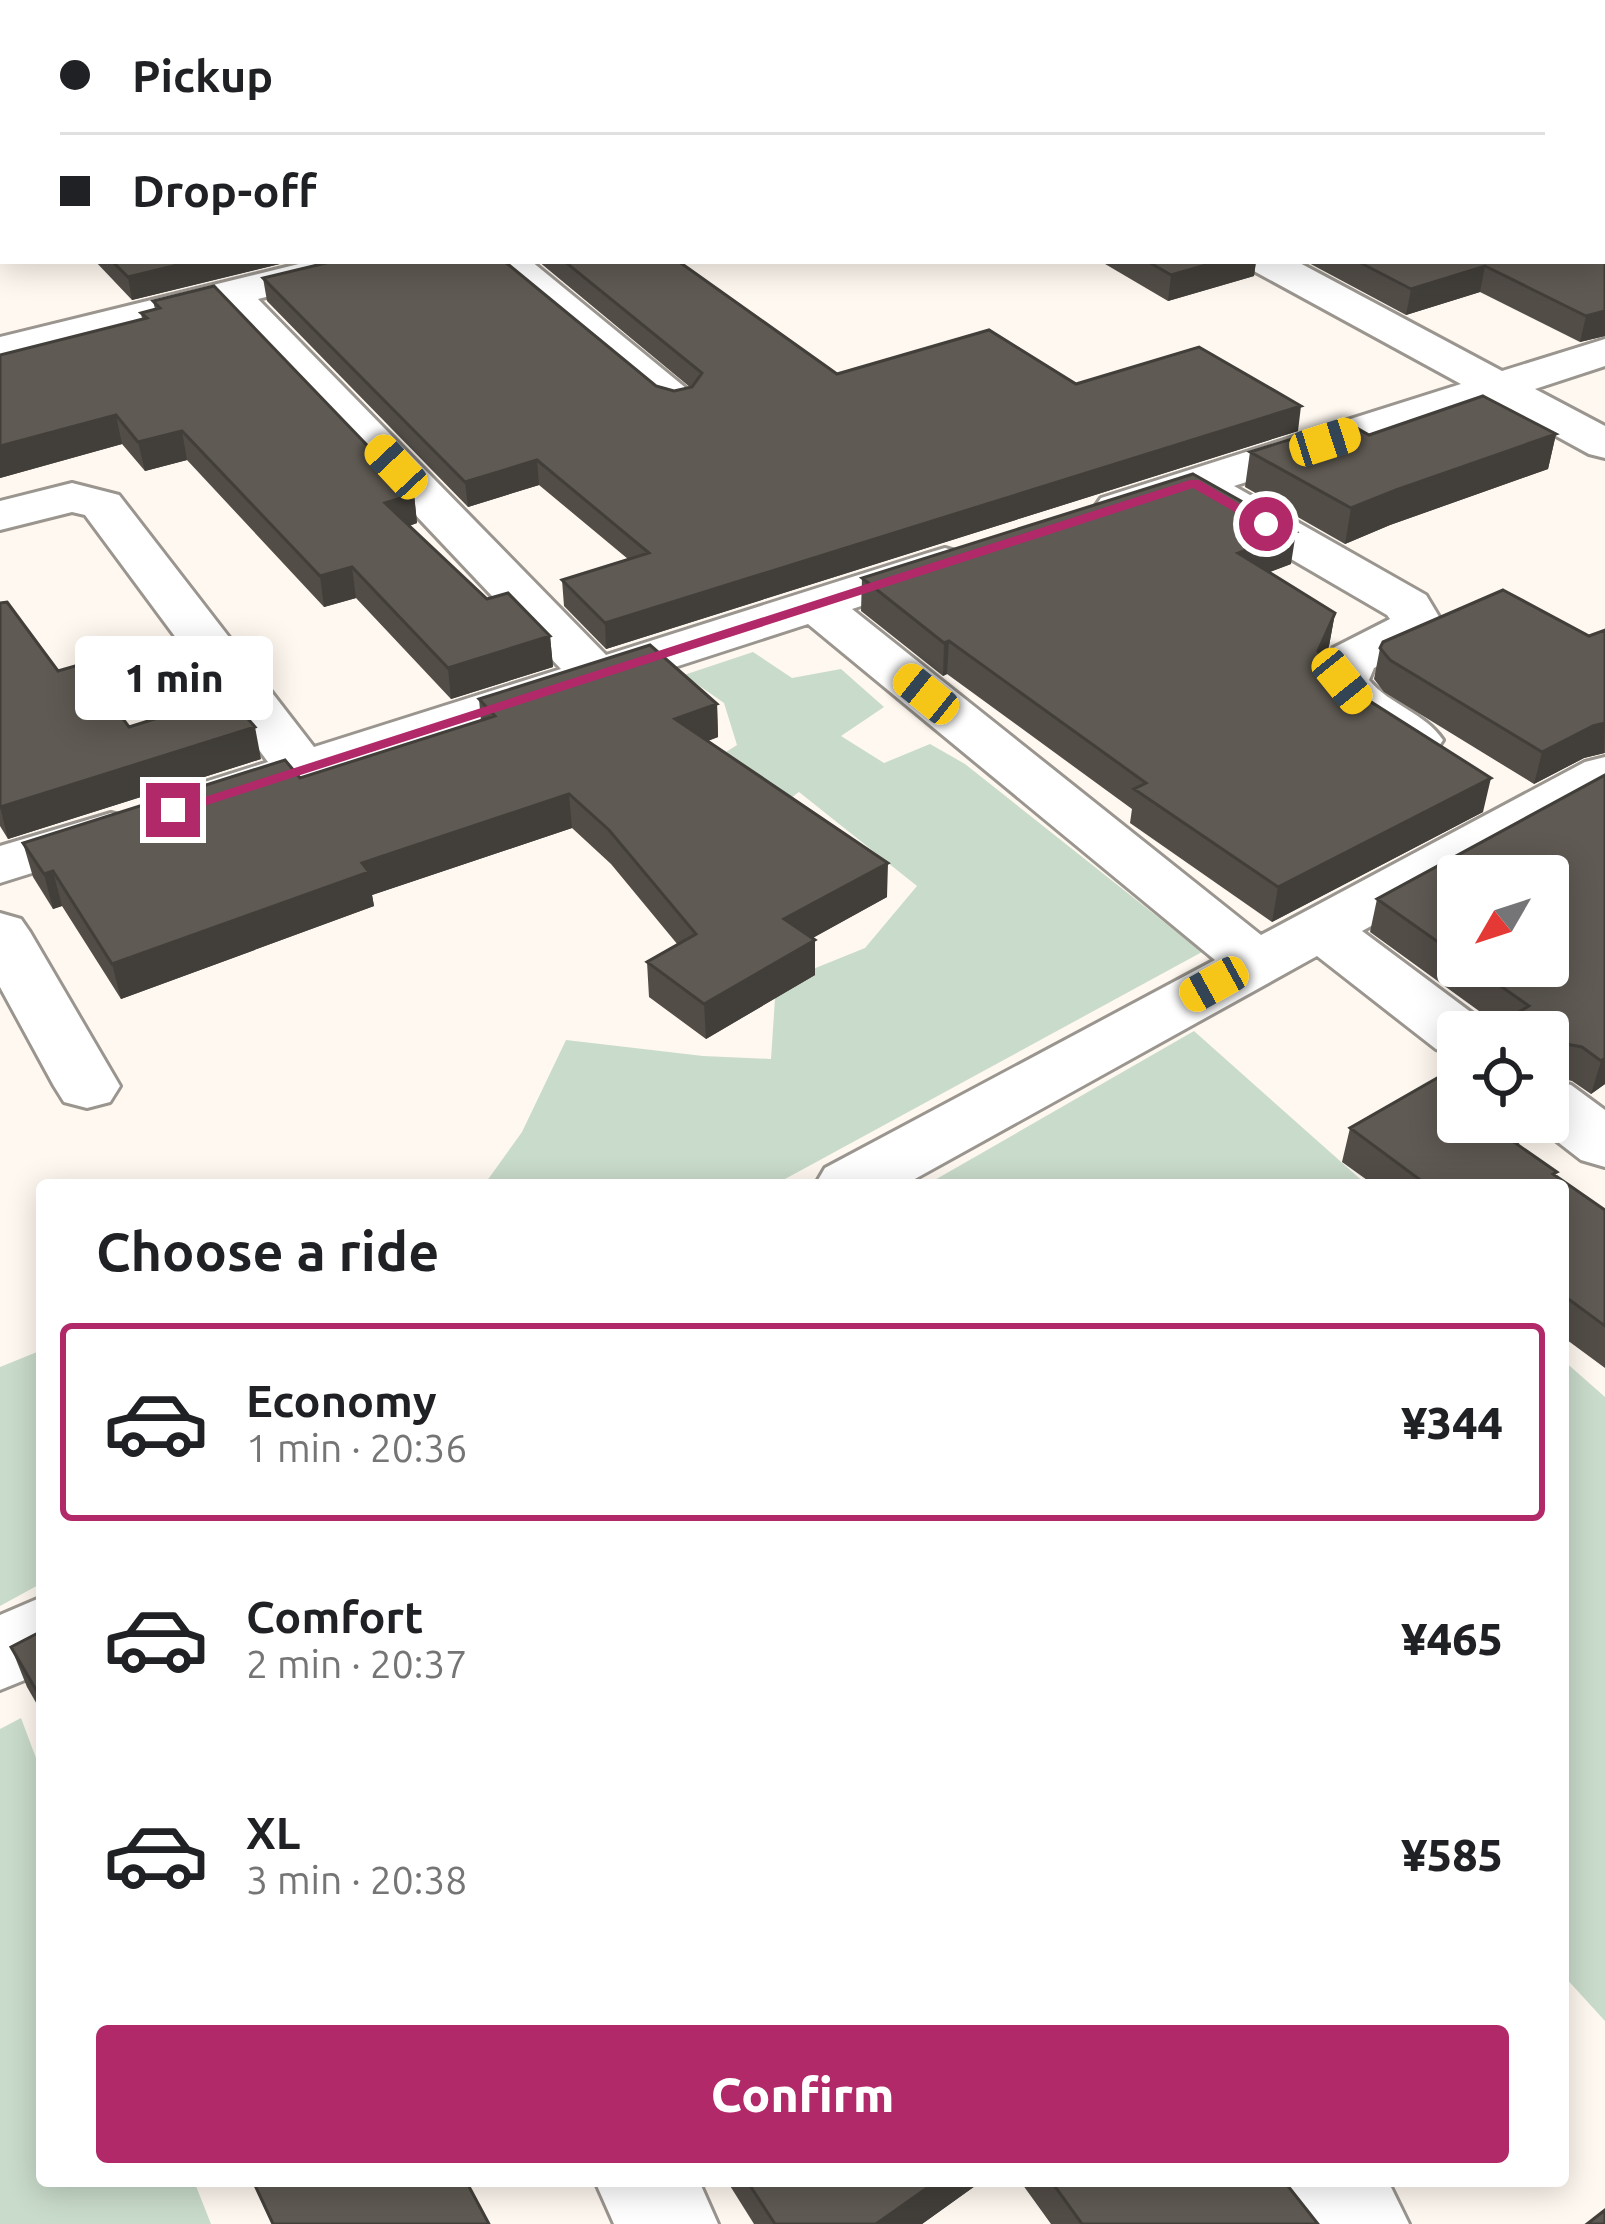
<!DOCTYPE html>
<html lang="en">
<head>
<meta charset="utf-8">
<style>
	:root { --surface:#fff; --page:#f2f2f2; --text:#202124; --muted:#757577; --line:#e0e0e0; --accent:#b2296a }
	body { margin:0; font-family:Ubuntu,sans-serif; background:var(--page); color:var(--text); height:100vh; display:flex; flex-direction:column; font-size:45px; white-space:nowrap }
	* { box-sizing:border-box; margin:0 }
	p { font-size:39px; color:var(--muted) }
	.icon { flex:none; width:66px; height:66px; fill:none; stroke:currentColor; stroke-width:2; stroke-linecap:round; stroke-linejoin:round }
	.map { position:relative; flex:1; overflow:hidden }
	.details { position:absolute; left:36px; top:1179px; width:1533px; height:1008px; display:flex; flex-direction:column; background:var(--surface); border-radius:12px; box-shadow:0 6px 30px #0003 }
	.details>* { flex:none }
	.top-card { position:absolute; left:0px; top:0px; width:1605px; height:264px; box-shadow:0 6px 30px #0003; display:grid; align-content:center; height:264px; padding:0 60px; background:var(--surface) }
	.needle { width:78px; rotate:231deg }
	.controls { position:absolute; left:1437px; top:855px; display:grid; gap:24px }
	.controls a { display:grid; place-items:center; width:132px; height:132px; border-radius:12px; background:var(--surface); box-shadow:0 6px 30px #0003; font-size:60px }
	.end { position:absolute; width:54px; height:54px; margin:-27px; border:15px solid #b2296a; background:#fff; box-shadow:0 0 0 6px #fff }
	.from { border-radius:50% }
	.bubble { position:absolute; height:84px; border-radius:12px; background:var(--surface); box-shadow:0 6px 30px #0003; font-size:39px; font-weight:800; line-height:84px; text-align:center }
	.car { position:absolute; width:36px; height:72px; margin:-36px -18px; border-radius:15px; box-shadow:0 0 9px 3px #0007; background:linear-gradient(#f5c518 24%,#345 0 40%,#f5c518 0 76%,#345 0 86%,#f5c518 0) }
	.top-card b { display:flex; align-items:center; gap:42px; height:114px; font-size:45px }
	.top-card b+b { border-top:3px solid var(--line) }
	.top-card i { width:30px; height:30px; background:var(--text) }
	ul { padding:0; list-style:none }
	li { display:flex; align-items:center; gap:36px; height:198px; margin:0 24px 18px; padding:0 36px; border:6px solid transparent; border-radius:12px }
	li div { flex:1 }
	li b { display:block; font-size:45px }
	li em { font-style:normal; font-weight:800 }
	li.current { border-color:var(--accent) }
	li>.icon { width:108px; height:108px; stroke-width:1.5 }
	h2 { padding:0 60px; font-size:54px; line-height:144px }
	.action { display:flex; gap:24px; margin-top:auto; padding:24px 60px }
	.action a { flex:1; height:138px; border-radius:12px; background:var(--accent); color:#fff; font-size:48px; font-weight:800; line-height:138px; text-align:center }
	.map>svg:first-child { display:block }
	.green { fill:#c9dbcb }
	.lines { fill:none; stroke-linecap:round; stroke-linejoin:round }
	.minor-casing { stroke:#9a958e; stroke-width:6 }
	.tertiary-casing { stroke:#9a958e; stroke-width:6 }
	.minor { fill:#fff; fill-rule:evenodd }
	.tertiary { fill:#fff; fill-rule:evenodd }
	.wall { fill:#524d47; fill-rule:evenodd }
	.shaded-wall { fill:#423f3a }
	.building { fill:#5f5a53; stroke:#423f3a; stroke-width:3 }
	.route { fill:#b2296a }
</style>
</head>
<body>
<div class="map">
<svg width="1605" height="2224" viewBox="0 0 1605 2224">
	<rect width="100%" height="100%" fill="#fef8f0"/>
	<path class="green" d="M753,652L792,678L841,669L884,707L841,736L884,763L930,744L965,764L1202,952L774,1185H484L522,1132L566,1040L703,1056L771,1059L776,984L865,948L917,886L799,792L724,847L646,803L737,745L724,703L684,675Z
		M1194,1031L1367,1185H926Z
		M42,1350V1583L0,1606V1367Z
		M1563,1360L1605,1397V2021L1563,1975Z
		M21,1718L42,1774V2181H194L211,2224H0V1729Z"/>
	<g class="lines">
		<defs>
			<path id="minor" d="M1298,0H1340L1342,3H1300Z
				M1602,10H1605V30H1602Z
				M311,261H380L374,270L258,299L606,655L928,553L945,548L962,553L970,563L962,573L852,609L1261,935L1585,762L1605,757V797L1362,931L1480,1019L1489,1032H1458V1055L1436,1049L1317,956L904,1185H815L825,1168L1215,960L808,624L229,811L209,816L189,811L181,799L189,787L268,762L85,515L72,512L0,530V501L72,483L119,495L314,747L561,669L220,308L0,363V337Z
				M486,261H531L698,398L692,407L676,411L660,407Z
				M1246,261H1296L1502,371L1605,339V366L1535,389L1605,426V458L1589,454L1494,402L1234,486L1426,595L1444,625L1436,636L1374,668L1369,680C1390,705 1425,713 1443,740L1435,752C1387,764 1341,718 1316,681L1333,648L1390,619L1387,615L1200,506L1195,499L1118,522L1101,518L1094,508L1101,498L1461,384L1252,270Z
				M111,813L131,818L140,830L131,842L0,883V846Z
				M0,913L21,919L30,932L120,1086L110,1102L87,1108L64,1102L54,1086L0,987Z
				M1548,1079L1571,1085L1605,1110V1167L1581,1160L1532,1122H1548Z
				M42,1597V1673L0,1690V1615Z
				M595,2181H699L718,2224H614Z
				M1276,2181H1388L1409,2224H1296Z"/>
			<path id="tertiary" d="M742,0H787L789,3H744Z"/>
		</defs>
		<use href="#minor" class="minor-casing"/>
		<use href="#tertiary" class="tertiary-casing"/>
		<use href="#minor" class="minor"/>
		<use href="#tertiary" class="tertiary"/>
	</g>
	<path class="wall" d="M1566,0H1605V9L1602,3H1573Z
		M3,3V203L0,200Z
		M1602,244L1605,245V336L1580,342L1480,292L1406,315L1305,261H1602Z
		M95,261H292L132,300Z
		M538,261H678L837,374L1076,384L1298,431L606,649L564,606L562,580L628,559L539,485L468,507L267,301L263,278L674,391L691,388Z
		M1100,261H1256L1254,276L1168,301Z
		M153,301L414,494L417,523L409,526L487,599L550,636L553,667L451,699L356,598L324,607L187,460L145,471L122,444L0,478V355L142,319L141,313L155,309Z
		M1556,434L1548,469L1390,525L1345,544L1245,487L1250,452L1369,435Z
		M1291,564L1269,572L1335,613L1329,646L1324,658L1346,686L1483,812L1272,922L1130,823L1132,809L947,674L943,676L861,611L862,578Z
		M0,603L58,671L129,727L261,759L8,839L0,826Z
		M1605,630V753L1584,758L1534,784L1384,692L1374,679L1380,648L1589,636Z
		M479,699L717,704L718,737L708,741L887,897L812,938L815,975L706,1039L649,997L647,962L678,945L611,864L572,828L372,895L374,906L121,999L62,906L53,909L33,877L23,843L300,778L481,721Z
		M1605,775V1084L1591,1094L1572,1081L1554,1077L1548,1102V1032H1508L1370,932L1377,899ZM1458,876L1548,966H1458Z
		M1350,1128L1537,1131L1518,1144L1557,1172L1555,1176L1605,1210V1368L1563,1337V1185H1374L1342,1162Z
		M42,1631V1713L27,1687L11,1647Z
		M727,2181H982L922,2224H754Z
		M1020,2181H1284L1318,2224H1051Z"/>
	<path class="shaded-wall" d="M194,261H292L132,300L128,277Z
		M1220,261H1256L1254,276L1168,301L1171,275Z
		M1485,266L1480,292L1406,315L1411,289Z
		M1605,311V336L1580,342L1586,316Z
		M1301,406L1298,431L606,649L605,623Z
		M116,415L122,444L0,478V446Z
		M182,431L187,460L145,471L138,442Z
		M1556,434L1548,469L1390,525L1345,544L1351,508L1396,490Z
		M537,460L539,485L468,507L465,482Z
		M414,494L417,523L389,533L385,503Z
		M1296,532L1291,564L1234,586L1238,553Z
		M352,567L356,598L324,607L320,576Z
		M1335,613L1329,646L1312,684L1318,651Z
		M550,636L553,667L451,699L448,668Z
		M949,641L947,674L943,676L944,643Z
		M717,704L718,737L677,752L675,719Z
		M1605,723L1604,753L1584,758L1534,784L1542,752L1593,726Z
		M255,727L261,759L8,839L0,807Z
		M1491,778L1483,812L1272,922L1278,887Z
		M569,794L572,828L372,895L374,906L121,999L112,964L362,863Z
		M888,863L887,897L784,954V919Z
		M53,871L62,906L53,909L44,874Z
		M815,940V975L706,1039L704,1004Z
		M1605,1058V1084L1591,1094L1601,1061Z
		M1511,1122H1539L1537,1131L1489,1164L1498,1131Z
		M937,2181H982L922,2224H876Z"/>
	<path class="building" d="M0,0H651L657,3H3V186L0,183V113L3,111L2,85L0,86Z
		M1602,138H1605L1604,231H1602Z
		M1602,244L1605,245V311L1586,316L1485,266L1411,289L1357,261H1602Z
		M112,261H194L128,277Z
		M334,261H504L656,386L674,391L692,387L702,373L564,261H678L837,374L989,330L1076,384L1199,347L1301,406L605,623L562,580L649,553L537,460L465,482L263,278Z
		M1147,261H1220L1171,275Z
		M214,286L414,494L385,503L487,599L508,593L550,636L448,668L352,567L320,576L182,431L138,442L116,415L0,446V355L147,318L141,313L160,308L153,301Z
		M1483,396L1556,434L1396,490L1351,508L1250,452L1346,422L1369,435Z
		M1193,474L1296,532L1238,553L1335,613L1318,651L1346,686L1491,778L1278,887L1134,789L1146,783L949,641L944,643L862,578Z
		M1503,590L1589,636L1605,630V723L1593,726L1542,752L1390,660L1380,648L1383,642Z
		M7,602L58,671L82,664L129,727L228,696L255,727L0,807V603Z
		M650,645L717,704L675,719L888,863L784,919L815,940L704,1004L647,962L696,934L609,830L569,794L362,863L369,872L112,964L53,871L44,874L23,843L285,760L300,778L495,716L479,699Z
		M1605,775V1058L1601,1061L1582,1047L1555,1042L1553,1084L1548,1086V1032H1517L1528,1026L1512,1016L1529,1006L1472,966H1548V876H1458V956L1377,899Z
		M1458,1066V1122H1511L1498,1131L1557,1172L1553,1174L1605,1210V1326L1563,1295V1185H1427L1350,1128Z
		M42,1631V1700L11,1647Z
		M253,2181H466L489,2224H273Z
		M747,2181H937L876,2224H775Z
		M1051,2181H1284L1318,2224H1082Z
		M1605,2210V2224H1587Z"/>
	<path class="route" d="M1190,480H1199L1273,524L1261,527L1193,488L179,814L164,810Z"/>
</svg>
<div class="controls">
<a><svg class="needle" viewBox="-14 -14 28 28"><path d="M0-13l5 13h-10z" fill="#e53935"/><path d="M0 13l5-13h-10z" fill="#757577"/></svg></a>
<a><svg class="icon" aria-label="locate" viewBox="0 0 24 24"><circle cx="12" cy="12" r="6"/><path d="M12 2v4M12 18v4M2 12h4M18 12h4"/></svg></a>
</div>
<i class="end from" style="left:1266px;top:524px"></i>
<i class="end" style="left:173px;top:810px"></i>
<div class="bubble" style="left:75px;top:636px;width:198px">1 min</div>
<i class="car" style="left:1325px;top:442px;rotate:72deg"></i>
<i class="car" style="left:396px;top:467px;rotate:317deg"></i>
<i class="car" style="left:1342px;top:681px;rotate:141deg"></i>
<i class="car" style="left:926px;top:694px;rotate:309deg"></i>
<i class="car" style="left:1214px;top:984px;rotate:241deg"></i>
<div class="top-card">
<b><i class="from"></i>Pickup</b>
<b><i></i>Drop-off</b>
</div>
<section class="details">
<h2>Choose a ride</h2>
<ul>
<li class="current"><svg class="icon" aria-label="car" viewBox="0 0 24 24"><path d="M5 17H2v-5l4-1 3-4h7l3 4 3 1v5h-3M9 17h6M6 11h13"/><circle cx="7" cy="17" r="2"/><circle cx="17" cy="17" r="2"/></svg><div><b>Economy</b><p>1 min · 20:36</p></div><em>¥344</em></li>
<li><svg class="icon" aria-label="car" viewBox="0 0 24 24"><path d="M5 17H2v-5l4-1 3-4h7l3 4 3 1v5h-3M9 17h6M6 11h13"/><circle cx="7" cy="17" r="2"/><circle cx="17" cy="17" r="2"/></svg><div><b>Comfort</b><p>2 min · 20:37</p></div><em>¥465</em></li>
<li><svg class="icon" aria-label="car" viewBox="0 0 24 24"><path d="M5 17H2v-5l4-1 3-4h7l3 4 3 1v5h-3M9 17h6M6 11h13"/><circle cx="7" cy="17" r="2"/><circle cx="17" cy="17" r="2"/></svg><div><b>XL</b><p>3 min · 20:38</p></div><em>¥585</em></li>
</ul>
<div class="action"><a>Confirm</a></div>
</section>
</div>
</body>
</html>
